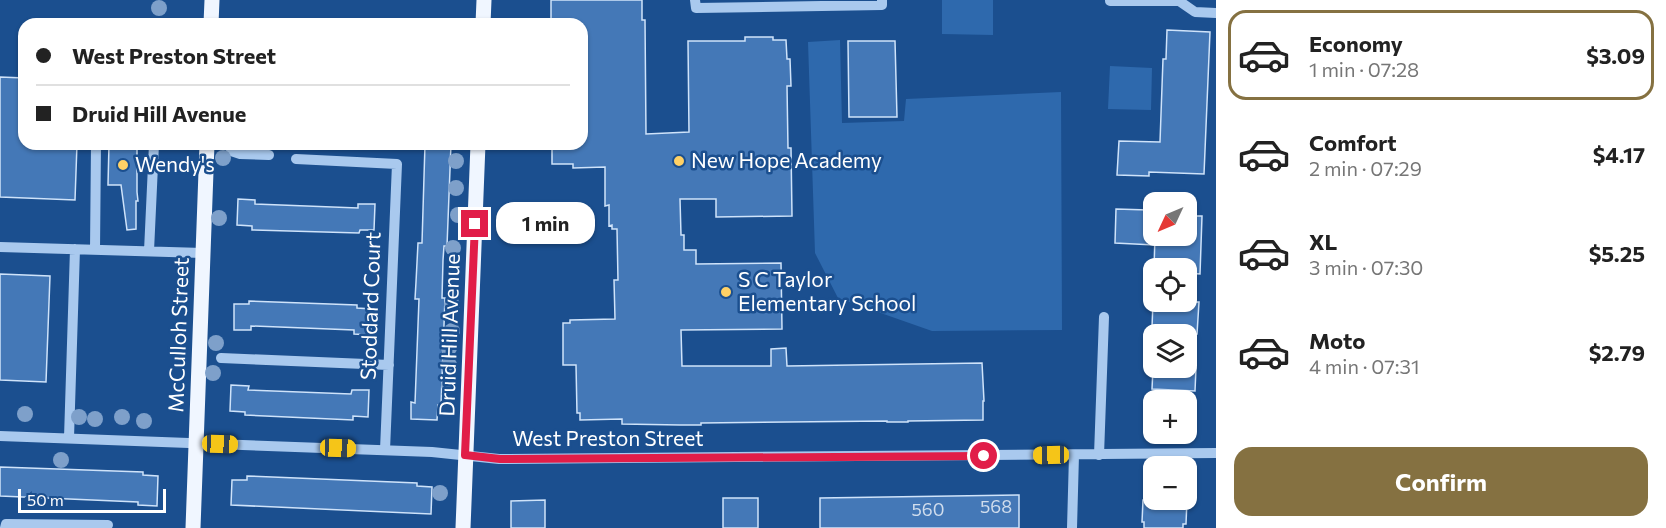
<!DOCTYPE html>
<html lang="en">
<head>
<meta charset="utf-8">
<style>
	:root { --surface:#fff; --page:#f2f2f2; --text:#222; --muted:#767676; --line:#e0e0e0; --accent:#857141 }
	body { margin:0; font-family:Commissioner,sans-serif; background:var(--page); color:var(--text); height:100vh; display:flex; flex-direction:column; font-size:22px; white-space:nowrap }
	* { box-sizing:border-box; margin:0 }
	p { font-size:20px; color:var(--muted) }
	.icon { flex:none; width:33px; height:33px; fill:none; stroke:currentColor; stroke-width:2; stroke-linecap:round; stroke-linejoin:round }
	.map { position:relative; flex:1; overflow:hidden }
	.details { display:flex; flex-direction:column; background:var(--surface); width:450px }
	.details>* { flex:none }
	.hud { position:absolute; left:18px; top:18px; width:570px; height:132px; border-radius:18px; box-shadow:0 2px 4px #0004; display:grid; align-content:center; height:132px; padding:0 18px; background:var(--surface) }
	.needle { width:39px; rotate:226deg }
	.fabs { position:absolute; left:1143px; top:192px; display:grid; gap:12px }
	.fabs a { display:grid; place-items:center; width:54px; height:54px; border-radius:12px; background:var(--surface); box-shadow:0 2px 4px #0004; font-size:30px }
	.scale { position:absolute; left:18px; bottom:15px; width:148px; box-sizing:border-box; padding-left:6px; border:3px solid #fff; border-top:0; font-size:16px; line-height:21px; white-space:nowrap; color:#fff; -webkit-text-stroke:4px #1b4f8f; paint-order:stroke }
	.end { position:absolute; width:27px; height:27px; margin:-14px; border:8px solid #e11d48; background:#fff; box-shadow:0 0 0 3px #fff }
	.from { border-radius:50% }
	.bubble { position:absolute; height:42px; border-radius:18px; background:var(--surface); box-shadow:0 2px 4px #0004; font-size:20px; font-weight:700; line-height:42px; text-align:center }
	.car { position:absolute; width:18px; height:36px; margin:-18px -9px; border-radius:8px; box-shadow:0 0 4px 2px #0007; background:linear-gradient(#f5c518 24%,#345 0 40%,#f5c518 0 76%,#345 0 86%,#f5c518 0) }
	.hud b { display:flex; align-items:center; gap:21px; height:57px; font-size:22px }
	.hud b+b { border-top:2px solid var(--line) }
	.hud i { width:15px; height:15px; background:var(--text) }
	ul { padding:10px 0 0; list-style:none }
	li { display:flex; align-items:center; gap:18px; height:90px; margin:0 12px 9px; padding:0 6px; border:3px solid transparent; border-radius:18px }
	li div { flex:1 }
	li b { display:block; font-size:22px }
	li em { font-style:normal; font-weight:700 }
	li.active { border-color:var(--accent) }
	li>.icon { width:54px; height:54px; stroke-width:1.5 }
	.action { display:flex; gap:12px; margin-top:auto; padding:12px 18px }
	.action a { flex:1; height:69px; border-radius:18px; background:var(--accent); color:#fff; font-size:24px; font-weight:700; line-height:69px; text-align:center }
	main { display:flex; flex:1; min-height:0 }
	.map>svg:first-child { display:block }
	.green { fill:#2e69ad }
	.building { fill:#4478b7; stroke:#cfe3fa; stroke-width:1.5 }
	.lines { fill:none; stroke-linecap:round; stroke-linejoin:round }
	.minor { stroke:#a9c9ee; stroke-width:10 }
	.major { stroke:#f0f6ff; stroke-width:15 }
	.tree { fill:#7ea0ca }
	.route { stroke:#e11d48; stroke-width:8 }
	.poi-dot { fill:#ffd166; stroke:#1b4f8f; stroke-width:2 }
	.labels { text-anchor:middle; stroke-width:5; stroke-linejoin:round; paint-order:stroke }
	.number-label { font-size:18px; fill:#d0dded }
	.poi-label { font-size:21px; fill:#fff; stroke:#1b4f8f; text-anchor:start }
	.street-label { font-size:21px; fill:#fff; stroke:#1b4f8f }
</style>
</head>
<body>
<main>
<div class="map">
<svg width="1216" height="528" viewBox="0 0 1216 528">
	<rect width="100%" height="100%" fill="#1b4f8f"/>
	<path class="green" d="M942,0H993V35L942,34Z
		M840,40L842,123L904,121L906,99L1061,92L1062,330L932,331L838,298L815,253L808,42Z
		M1110,66L1152,68L1151,110L1108,109Z"/>
	<path class="building" d="M551,0H642V20H645L646,134L689,132L688,41H745V37H773V40H786L787,59H790L791,86H787L788,148H791L792,216L716,217V199H680L681,235H684V250H696V264L781,263L782,329L681,330L682,366H771V349L786,348L787,366L982,363L984,401H983V420L908,421V422H887V421L701,423V425H680L622,424V419L580,420V413H577L576,365H563V323H570V320L615,319L614,280H618L617,229H612V225L609,226V205L605,206V167L573,168V164H552V144H582V24H551Z
		M1167,30L1210,32L1204,174L1149,172V176L1117,175L1119,141L1160,142L1163,59H1166Z
		M848,41H895L897,117H849Z
		M0,77L24,78V144H77L75,200L0,197Z
		M109,144H137V192L138,201H136V229L127,230L121,185H108Z
		M425,144H451L447,246H444L443,260L442,298H445L441,405H438L437,420L411,419V402L415,403L419,299H415L416,282L418,243H422Z
		M238,199L255,200V204L358,208V204H375L374,230H360L359,233L252,230V226L237,225Z
		M1116,209L1148,210V214H1154V245L1115,243Z
		M1186,216H1202L1200,274L1186,273V268H1154L1155,236H1186Z
		M0,274L50,276L46,382L0,380Z
		M249,301L357,305V308L372,309L371,335L354,334V330L251,326V330H234V304H249Z
		M1153,302H1199L1197,334H1155V327H1152Z
		M1153,368H1196L1195,391L1152,389Z
		M231,385L249,386L248,390L351,394L352,390H369L368,417L353,416V420L245,415V412L230,411Z
		M0,467L143,472V475L158,476L157,506L138,505V502L0,496Z
		M247,476L417,483V486L432,487L431,514L231,505L232,480H247Z
		M1019,495V528H820V498Z
		M723,498H758V528H723Z
		M545,500V528H511V501Z
		M1143,500H1187L1186,524H1183V528H1144V522H1142Z"/>
	<g class="lines">
		<path class="minor" d="M695,0L696,8L882,5V0
			M1110,1H1179L1195,12L1216,13
			M231,151L240,154L269,155
			M296,159L397,164L385,450
			M0,247L203,253
			M95,250L96,144
			M149,251L154,144
			M221,358L389,365
			M0,436L432,452L499,459L1216,453
			M69,438L75,249
			M1099,455L1104,317
			M5,528L6,524L108,525
			M1072,528L1074,455"/>
		<path class="major" d="M211,24L212,0
			M483,24L484,0
			M193,528L207,144
			M463,528L478,144"/>
	</g>
	<g class="tree">
		<circle cx="159" cy="8" r="8"/>
		<circle cx="223" cy="158" r="8"/>
		<circle cx="456" cy="161" r="8"/>
		<circle cx="456" cy="188" r="8"/>
		<circle cx="458" cy="215" r="8"/>
		<circle cx="219" cy="218" r="8"/>
		<circle cx="453" cy="248" r="8"/>
		<circle cx="452" cy="305" r="8"/>
		<circle cx="452" cy="331" r="8"/>
		<circle cx="216" cy="343" r="8"/>
		<circle cx="449" cy="348" r="8"/>
		<circle cx="449" cy="365" r="8"/>
		<circle cx="213" cy="373" r="8"/>
		<circle cx="449" cy="385" r="8"/>
		<circle cx="25" cy="414" r="8"/>
		<circle cx="79" cy="417" r="8"/>
		<circle cx="122" cy="417" r="8"/>
		<circle cx="95" cy="419" r="8"/>
		<circle cx="144" cy="421" r="8"/>
		<circle cx="61" cy="460" r="8"/>
		<circle cx="440" cy="493" r="8"/>
	</g>
	<g class="lines">
		<path class="route" d="M475,224L465,455L500,459L984,456"/>
	</g>
	<g class="poi-dot">
		<circle cx="679" cy="161" r="6"/>
		<circle cx="123" cy="165" r="6"/>
		<circle cx="726" cy="292" r="6"/>
	</g>
	<g class="labels">
		<g class="number-label">
			<text x="996" y="513">568</text>
			<text x="928" y="516">560</text>
		</g>
		<g class="poi-label">
			<text x="691" y="168">New Hope Academy</text>
			<text x="135" y="172">Wendy's</text>
			<text x="738" y="287">S C Taylor<tspan x="738" dy="24">Elementary School</tspan></text>
		</g>
		<g class="street-label">
			<text transform="translate(371 306) rotate(-88)" y="7">Stoddard Court</text>
			<text transform="translate(179 335) rotate(-88)" y="7">McCulloh Street</text>
			<text transform="translate(450 335) rotate(-88)" y="7">Druid Hill Avenue</text>
			<text x="608" y="446">West Preston Street</text>
		</g>
	</g>
</svg>
<div class="fabs">
<a><svg class="needle" viewBox="-14 -14 28 28"><path d="M0-13l5 13h-10z" fill="#e53935"/><path d="M0 13l5-13h-10z" fill="#767676"/></svg></a>
<a><svg class="icon" aria-label="locate" viewBox="0 0 24 24"><circle cx="12" cy="12" r="6"/><path d="M12 2v4M12 18v4M2 12h4M18 12h4"/></svg></a>
<a><svg class="icon" aria-label="layers" viewBox="0 0 24 24"><path d="M12 4l9 5-9 5-9-5zM3 14l9 5 9-5"/></svg></a>
<a>+</a>
<a>−</a>
</div>
<div class="scale">50 m</div>
<i class="end from" style="left:984px;top:456px"></i>
<i class="end" style="left:475px;top:224px"></i>
<div class="bubble" style="left:496px;top:202px;width:99px">1 min</div>
<i class="car" style="left:220px;top:444px;rotate:92deg"></i>
<i class="car" style="left:338px;top:448px;rotate:92deg"></i>
<i class="car" style="left:1051px;top:455px;rotate:269deg"></i>
<div class="hud">
<b><i class="from"></i>West Preston Street</b>
<b><i></i>Druid Hill Avenue</b>
</div>
</div>
<section class="details">
<ul>
<li class="active"><svg class="icon" aria-label="car" viewBox="0 0 24 24"><path d="M5 17H2v-5l4-1 3-4h7l3 4 3 1v5h-3M9 17h6M6 11h13"/><circle cx="7" cy="17" r="2"/><circle cx="17" cy="17" r="2"/></svg><div><b>Economy</b><p>1 min · 07:28</p></div><em>$3.09</em></li>
<li><svg class="icon" aria-label="car" viewBox="0 0 24 24"><path d="M5 17H2v-5l4-1 3-4h7l3 4 3 1v5h-3M9 17h6M6 11h13"/><circle cx="7" cy="17" r="2"/><circle cx="17" cy="17" r="2"/></svg><div><b>Comfort</b><p>2 min · 07:29</p></div><em>$4.17</em></li>
<li><svg class="icon" aria-label="car" viewBox="0 0 24 24"><path d="M5 17H2v-5l4-1 3-4h7l3 4 3 1v5h-3M9 17h6M6 11h13"/><circle cx="7" cy="17" r="2"/><circle cx="17" cy="17" r="2"/></svg><div><b>XL</b><p>3 min · 07:30</p></div><em>$5.25</em></li>
<li><svg class="icon" aria-label="car" viewBox="0 0 24 24"><path d="M5 17H2v-5l4-1 3-4h7l3 4 3 1v5h-3M9 17h6M6 11h13"/><circle cx="7" cy="17" r="2"/><circle cx="17" cy="17" r="2"/></svg><div><b>Moto</b><p>4 min · 07:31</p></div><em>$2.79</em></li>
</ul>
<div class="action"><a>Confirm</a></div>
</section>
</main>
</body>
</html>
